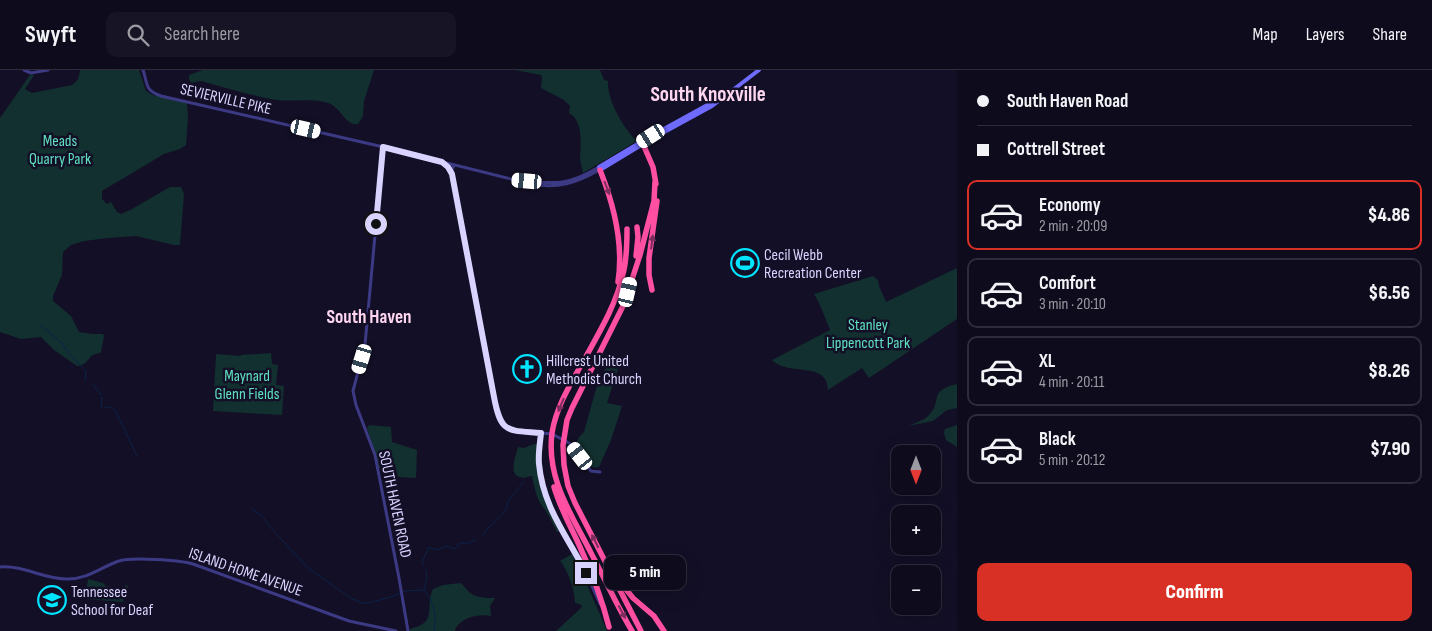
<!DOCTYPE html>
<html lang="en">
<head>
<meta charset="utf-8">
<style>
	:root { --surface:#0e0b1c; --page:#171425; --text:#f1f3f6; --muted:#9b9ba3; --line:#2e2b3b; --accent:#d93025 }
	body { margin:0; font-family:"Sofia Sans Condensed",sans-serif; background:var(--page); color:var(--text); height:100vh; display:flex; flex-direction:column; font-size:19px; white-space:nowrap }
	* { box-sizing:border-box; margin:0 }
	p { font-size:16px; color:var(--muted) }
	.icon { flex:none; width:28px; height:28px; fill:none; stroke:currentColor; stroke-width:2; stroke-linecap:round; stroke-linejoin:round }
	.map { position:relative; flex:1; overflow:hidden }
	.side { display:flex; flex-direction:column; background:var(--surface); width:475px }
	.side>* { flex:none }
	.guide { display:grid; align-content:center; height:110px; padding:0 20px; background:var(--surface) }
	.needle { width:32px; rotate:180deg }
	.tools { position:absolute; left:891px; top:375px; display:grid; gap:10px }
	.tools a { display:grid; place-items:center; width:50px; height:50px; border-radius:10px; background:var(--surface); box-shadow:0 5px 20px #0002,0 0 0 1px var(--line); font-size:25px }
	.end { position:absolute; width:22px; height:22px; margin:-11px; border:6px solid #d9d4ff; background:#111; box-shadow:0 0 0 2px #111 }
	.from { border-radius:50% }
	.bubble { position:absolute; height:35px; border-radius:10px; background:var(--surface); box-shadow:0 5px 20px #0002,0 0 0 1px var(--line); font-size:16px; font-weight:800; line-height:35px; text-align:center }
	.car { position:absolute; width:15px; height:30px; margin:-15px -8px; border-radius:6px; box-shadow:0 0 4px 1px #0007; background:linear-gradient(#fff 24%,#345 0 40%,#fff 0 76%,#345 0 86%,#fff 0) }
	.guide b { display:flex; align-items:center; gap:18px; height:48px; font-size:19px }
	.guide b+b { border-top:1px solid var(--line) }
	.guide i { width:12px; height:12px; background:var(--text) }
	ul { padding:0; list-style:none }
	li { display:flex; align-items:center; gap:15px; height:70px; margin:0 10px 8px; padding:0 10px; border:2px solid var(--line); border-radius:10px }
	li div { flex:1 }
	li b { display:block; font-size:19px }
	li em { font-style:normal; font-weight:800 }
	li.active { border-color:var(--accent) }
	li>.icon { width:45px; height:45px; stroke-width:1.5 }
	.primary-button { display:flex; gap:10px; margin-top:auto; padding:10px 20px }
	.primary-button a { flex:1; height:58px; border-radius:10px; background:var(--accent); color:#fff; font-size:20px; font-weight:800; line-height:58px; text-align:center }
	header { display:flex; align-items:center; gap:30px; box-sizing:border-box; height:70px; padding:0 25px; background:var(--surface); border-bottom:1px solid var(--line) }
	header strong { font-size:24px }
	nav { display:flex; gap:28px; margin-inline-start:auto; font-size:18px }
	.search { width:350px; height:45px; background:var(--page); display:flex; align-items:center; gap:12px; box-sizing:border-box; padding:0 18px; border-radius:10px; color:var(--muted); font-size:19px }
	main { display:flex; flex:1; min-height:0 }
	.map>svg:first-child { display:block }
	.green { fill:#12302f }
	.lines { fill:none; stroke-linecap:round; stroke-linejoin:round }
	.stream { stroke:#0c2248; stroke-width:1 }
	.tertiary { stroke:#3d3a85; stroke-width:3 }
	.secondary { stroke:#6f6bff; stroke-width:4 }
	.motorway { stroke:#ff4fa3; stroke-width:5.5 }
	.oneway { fill:#7d2c5e }
	.route { stroke:#d9d4ff; stroke-width:6 }
	.labels { text-anchor:middle; stroke-width:5; stroke-linejoin:round; paint-order:stroke }
	.street-label { font-size:16px; fill:#d9d4ff; stroke:#130f26 }
	.park-label { font-size:16px; fill:#5fe0c0; stroke:#130f26 }
	.poi-label { font-size:16px; fill:#d9d4ff; stroke:#130f26; text-anchor:start }
	.quarter-label { font-size:19px; font-weight:bold; fill:#ffd6f0; stroke:#130f26 }
	.district-label { font-size:21px; font-weight:bold; fill:#ffd6f0; stroke:#130f26 }
</style>
</head>
<body>
<header>
<strong>Swyft</strong>
<div class="search"><svg class="icon" aria-label="search" viewBox="0 0 24 24"><circle cx="10" cy="10" r="6"/><path d="M15 15l6 6"/></svg>Search here</div>
<nav><a>Map</a><a>Layers</a><a>Share</a></nav>
</header>
<main>
<div class="map">
<svg width="957" height="561" viewBox="0 0 957 561">
	<rect width="100%" height="100%" fill="#130f26"/>
	<path class="green" d="M80,0H139L146,21L153,25L187,33L188,48L186,75L180,79L164,84L102,121V129L107,134L111,132L117,142L121,144L132,139L170,117H181L184,124L180,175H174L136,166L108,168L84,171L71,175L63,182L62,205L53,226V231L71,246L79,262L92,264H103L104,266L101,282C101,283 94,284 93,285C87,289 86,296 77,296L54,280L41,267L21,269L0,262V48L30,5H34L25,19L32,23L72,15C78,11 79,8 80,0Z
		M203,0H374L364,31L363,46L358,54C345,56 341,37 328,33C312,28 294,32 277,30C252,26 226,18 201,11L191,13L189,9V5Z
		M515,0H600L604,10L608,11C607,30 623,58 637,71L583,103C582,98 580,92 580,87C581,74 583,50 569,43L570,36L564,30L541,18L542,8L541,5Z
		M957,198V249L869,308L862,298L828,320C827,290 789,307 772,290L830,260L820,235L814,224L873,206L878,210L879,216L886,232Z
		M271,283L272,294L278,295L276,315L284,316L282,345L213,341L216,284L241,286V285Z
		M607,296L618,299L607,333L622,336L611,370L599,397C588,401 581,384 575,376L579,367L584,362L596,319Z
		M957,314V338L947,340L933,351L908,356C914,353 922,351 927,347C945,331 925,322 957,314Z
		M369,355L391,357L392,372L417,380L416,408L398,407L395,394L379,398L367,358Z
		M957,355V377L946,370L944,363L945,359Z
		M534,374H538C536,405 544,435 560,462H557C552,452 547,442 541,434C536,427 534,415 532,406C528,406 524,409 520,407C508,404 516,385 518,377L524,378Z
		M572,484L589,519L607,561H556L581,538L582,536L580,534L575,533C575,521 568,500 560,491Z
		M88,509L103,513L106,516L124,519L125,515L128,516V524L124,523L123,532L85,529Z
		M460,513C464,515 466,519 469,522C476,528 486,528 495,528L490,536L491,546C479,543 458,548 455,561H410V559C439,552 424,538 433,519L443,515Z"/>
	<g class="lines">
		<path class="stream" d="M39,254L62,273L66,280L86,301L85,311
			M94,315L97,320
			M98,321L100,324H102
			M101,337L102,327
			M105,337L113,338L116,342L137,386
			M252,439L263,447L270,457L308,498L352,529L363,533H369L394,526L400,523
			M482,466L489,457L495,452L506,440L508,431L524,412
			M424,496L422,492L429,477L437,480L447,476L455,479L460,473H469L475,470
			M426,500L427,507L424,520C434,531 437,547 434,561
			M403,521L424,520"/>
		<path class="tertiary" d="M24,0L31,3L48,0
			M143,0C148,14 144,20 161,26L379,76L531,114C557,119 577,113 599,100
			M383,77L365,275L353,321L356,335L375,385L399,508L408,561
			M454,95L452,100L499,348L505,357L510,360L552,364L569,373L591,401L600,402
			M523,111C557,114 569,115 599,97
			M541,363C539,380 538,396 542,413C548,441 564,463 578,488C586,503 593,518 600,534
			M0,497C24,495 45,510 68,509C88,509 101,497 119,491C131,487 180,490 193,494L349,551L396,561"/>
		<path class="secondary" d="M716,32L711,33L651,66L599,97L600,100L648,71L712,36L759,0"/>
		<path class="motorway" d="M643,74L653,97L656,114
			M600,100C614,135 624,173 618,212
			M627,159C627,174 627,189 623,204C616,235 599,263 584,290C571,313 556,337 552,363C546,409 572,445 591,483C605,509 617,536 632,561
			M636,186L638,167L637,157
			M652,220L649,205V188L657,131
			M554,417C560,438 571,457 580,477C592,503 602,529 609,557
			M616,507L633,528L654,546L664,561
			M641,561L575,433L568,416L564,395L563,375L567,350L572,338L624,234L640,185L654,131L655,112"/>
	</g>
	<defs><path id="oneway-solid" d="M-6-.8H1V-3.2L6.5 0L1 3.2V.8H-6Z" transform="scale(1.25)"/></defs>
	<g class="oneway">
		<use href="#oneway-solid" transform="translate(607 118) rotate(69)"/>
		<use href="#oneway-solid" transform="translate(652 172) rotate(-82)"/>
		<use href="#oneway-solid" transform="translate(561 335) rotate(113)"/>
		<use href="#oneway-solid" transform="translate(595 471) rotate(-117)"/>
		<use href="#oneway-solid" transform="translate(622 542) rotate(62)"/>
	</g>
	<g class="lines">
		<path class="route" d="M376,154L383,77L442,92L448,97L452,104L494,327C501,364 507,360 541,363C540,373 538,384 539,394C543,437 567,466 586,503"/>
	</g>
	<defs>
		<symbol id="stadium-ring" viewBox="-11 -11 22 22"><circle r="9.5" fill="#130f26" stroke="#00e5ff" stroke-width="1.5"/><path d="M0-5a6.5 5 0 1 0 0 10a6.5 5 0 1 0 0-10ZM-3.5-1.8h7v3.6h-7Z" fill="#00e5ff"/></symbol>
		<symbol id="church-ring" viewBox="-11 -11 22 22"><circle r="9.5" fill="#130f26" stroke="#00e5ff" stroke-width="1.5"/><path d="M-1.2-6h2.4v3.5h3.3v2.4h-3.3V6h-2.4V-.1h-3.3v-2.4h3.3Z" fill="#00e5ff"/></symbol>
		<symbol id="school-ring" viewBox="-11 -11 22 22"><circle r="9.5" fill="#130f26" stroke="#00e5ff" stroke-width="1.5"/><path d="M0-5L7-2L0 1L-7-2ZM-4 1L0 2.5L4 1V4Q0 6-4 4Z" fill="#00e5ff"/></symbol>
	</defs>
	<g fill-rule="evenodd">
		<use href="#stadium-ring" x="729" y="177" width="32" height="32"/>
		<use href="#church-ring" x="511" y="283" width="32" height="32"/>
		<use href="#school-ring" x="36" y="514" width="32" height="32"/>
	</g>
	<g class="labels">
		<g class="street-label">
			<text transform="translate(226 28) rotate(13)" y="6">SEVIERVILLE PIKE</text>
			<text transform="translate(396 434) rotate(78)" y="6">SOUTH HAVEN ROAD</text>
			<text transform="translate(246 501) rotate(19)" y="6">ISLAND HOME AVENUE</text>
		</g>
		<g class="park-label">
			<text x="60" y="76">Meads<tspan x="60" dy="18">Quarry Park</tspan></text>
			<text x="868" y="260">Stanley<tspan x="868" dy="18">Lippencott Park</tspan></text>
			<text x="247" y="311">Maynard<tspan x="247" dy="18">Glenn Fields</tspan></text>
		</g>
		<g class="poi-label">
			<text x="764" y="190">Cecil Webb<tspan x="764" dy="18">Recreation Center</tspan></text>
			<text x="546" y="296">Hillcrest United<tspan x="546" dy="18">Methodist Church</tspan></text>
			<text x="71" y="527">Tennessee<tspan x="71" dy="18">School for Deaf</tspan></text>
		</g>
		<g class="quarter-label">
			<text x="369" y="253">South Haven</text>
		</g>
		<g class="district-label">
			<text x="708" y="31">South Knoxville</text>
		</g>
	</g>
</svg>
<div class="tools">
<a><svg class="needle" viewBox="-14 -14 28 28"><path d="M0-13l5 13h-10z" fill="#e53935"/><path d="M0 13l5-13h-10z" fill="#9b9ba3"/></svg></a>
<a>+</a>
<a>−</a>
</div>
<i class="end from" style="left:376px;top:154px"></i>
<i class="end" style="left:586px;top:503px"></i>
<div class="bubble" style="left:604px;top:485px;width:82px">5 min</div>
<i class="car" style="left:306px;top:59px;rotate:103deg"></i>
<i class="car" style="left:651px;top:66px;rotate:238deg"></i>
<i class="car" style="left:527px;top:111px;rotate:275deg"></i>
<i class="car" style="left:628px;top:222px;rotate:13deg"></i>
<i class="car" style="left:362px;top:289px;rotate:197deg"></i>
<i class="car" style="left:580px;top:386px;rotate:322deg"></i>
</div>
<section class="side">
<div class="guide">
<b><i class="from"></i>South Haven Road</b>
<b><i></i>Cottrell Street</b>
</div>
<ul>
<li class="active"><svg class="icon" aria-label="car" viewBox="0 0 24 24"><path d="M5 17H2v-5l4-1 3-4h7l3 4 3 1v5h-3M9 17h6M6 11h13"/><circle cx="7" cy="17" r="2"/><circle cx="17" cy="17" r="2"/></svg><div><b>Economy</b><p>2 min · 20:09</p></div><em>$4.86</em></li>
<li><svg class="icon" aria-label="car" viewBox="0 0 24 24"><path d="M5 17H2v-5l4-1 3-4h7l3 4 3 1v5h-3M9 17h6M6 11h13"/><circle cx="7" cy="17" r="2"/><circle cx="17" cy="17" r="2"/></svg><div><b>Comfort</b><p>3 min · 20:10</p></div><em>$6.56</em></li>
<li><svg class="icon" aria-label="car" viewBox="0 0 24 24"><path d="M5 17H2v-5l4-1 3-4h7l3 4 3 1v5h-3M9 17h6M6 11h13"/><circle cx="7" cy="17" r="2"/><circle cx="17" cy="17" r="2"/></svg><div><b>XL</b><p>4 min · 20:11</p></div><em>$8.26</em></li>
<li><svg class="icon" aria-label="car" viewBox="0 0 24 24"><path d="M5 17H2v-5l4-1 3-4h7l3 4 3 1v5h-3M9 17h6M6 11h13"/><circle cx="7" cy="17" r="2"/><circle cx="17" cy="17" r="2"/></svg><div><b>Black</b><p>5 min · 20:12</p></div><em>$7.90</em></li>
</ul>
<div class="primary-button"><a>Confirm</a></div>
</section>
</main>
</body>
</html>
